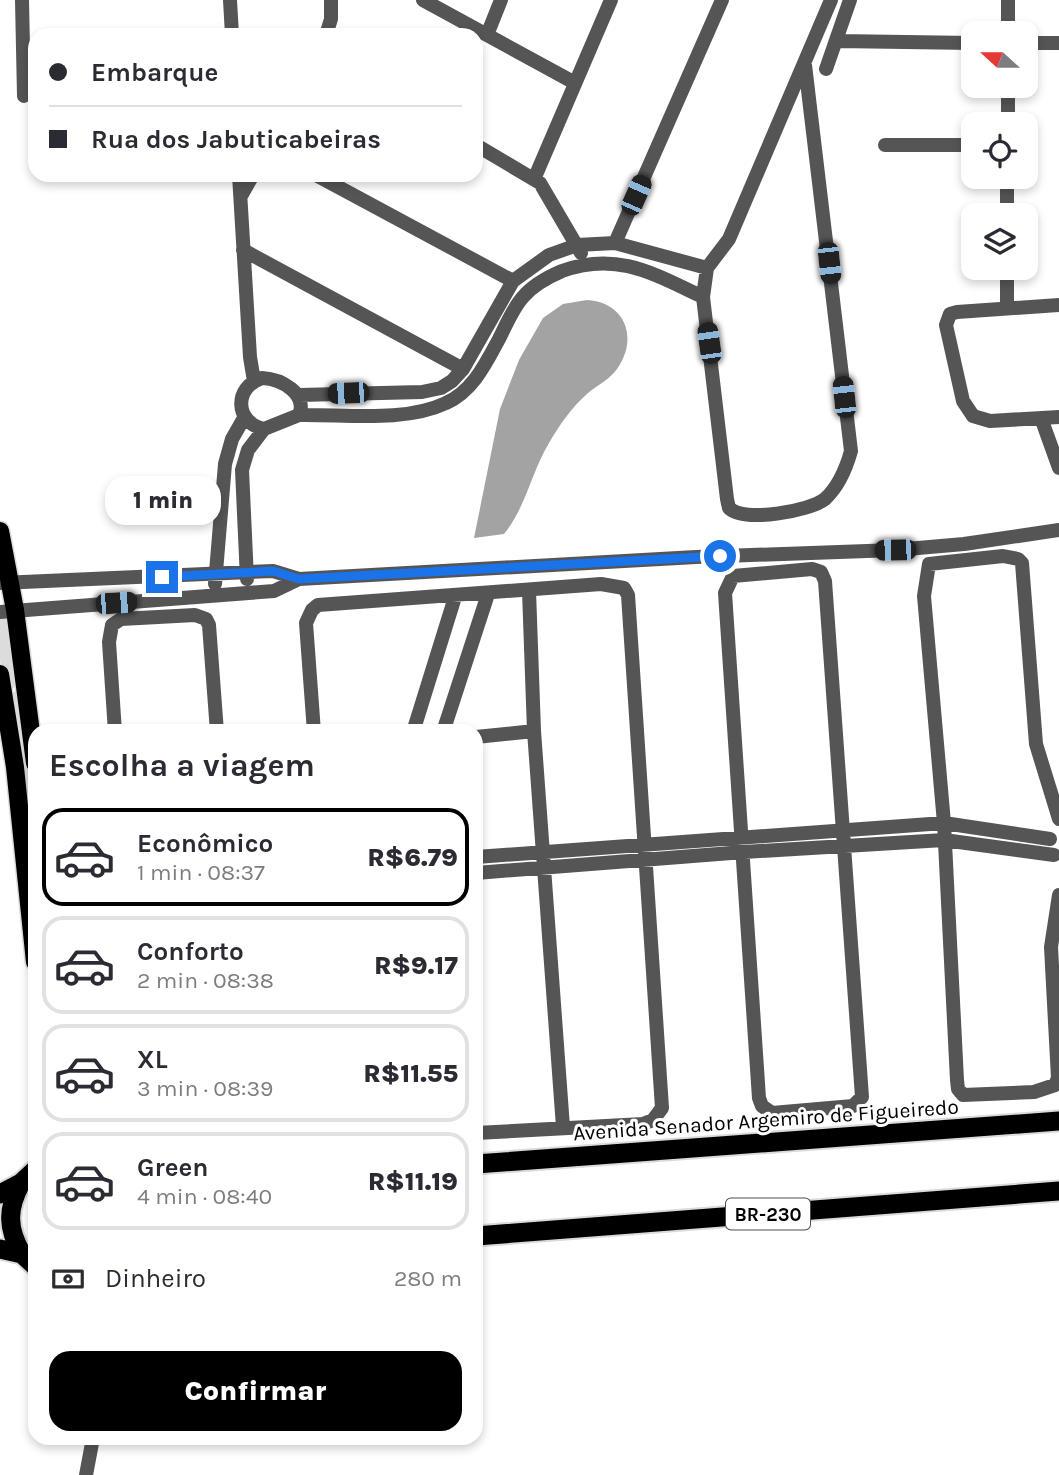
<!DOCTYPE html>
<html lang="pt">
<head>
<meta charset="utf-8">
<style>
	:root { --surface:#fff; --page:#f2f2f3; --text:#2b2b33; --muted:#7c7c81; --line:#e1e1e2; --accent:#000 }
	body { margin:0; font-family:Karla,sans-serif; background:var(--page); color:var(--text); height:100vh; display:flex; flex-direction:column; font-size:26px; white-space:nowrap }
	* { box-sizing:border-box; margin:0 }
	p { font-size:23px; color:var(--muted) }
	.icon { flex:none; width:38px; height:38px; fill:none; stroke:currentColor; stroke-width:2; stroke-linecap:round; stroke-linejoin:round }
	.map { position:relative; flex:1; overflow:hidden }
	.side { position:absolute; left:28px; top:724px; width:455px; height:721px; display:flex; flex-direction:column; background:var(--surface); border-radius:21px; box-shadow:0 4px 10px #0003 }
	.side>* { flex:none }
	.banner { position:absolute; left:28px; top:28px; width:455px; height:154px; border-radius:21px; box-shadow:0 4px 10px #0003; display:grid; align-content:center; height:154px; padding:0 21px; background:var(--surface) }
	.needle { width:46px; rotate:291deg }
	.buttons { position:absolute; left:961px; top:21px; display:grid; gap:14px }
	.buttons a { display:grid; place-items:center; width:77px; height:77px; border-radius:14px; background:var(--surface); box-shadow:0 4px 10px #0003; font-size:35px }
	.end { position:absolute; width:32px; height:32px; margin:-16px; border:9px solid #1a73e8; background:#fff; box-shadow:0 0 0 4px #fff }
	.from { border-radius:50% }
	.bubble { position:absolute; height:49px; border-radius:21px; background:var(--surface); box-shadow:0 4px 10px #0003; font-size:23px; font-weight:800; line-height:49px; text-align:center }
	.car { position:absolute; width:21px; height:42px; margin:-21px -10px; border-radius:9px; box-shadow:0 0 5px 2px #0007; background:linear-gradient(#222 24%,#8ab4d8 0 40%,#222 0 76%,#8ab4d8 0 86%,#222 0) }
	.banner b { display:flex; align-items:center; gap:24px; height:66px; font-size:26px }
	.banner b+b { border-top:2px solid var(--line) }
	.banner i { width:18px; height:18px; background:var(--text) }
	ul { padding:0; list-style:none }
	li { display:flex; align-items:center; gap:21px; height:98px; margin:0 14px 10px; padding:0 7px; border:4px solid var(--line); border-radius:21px }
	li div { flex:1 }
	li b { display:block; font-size:26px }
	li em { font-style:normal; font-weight:800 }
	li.on { border-color:var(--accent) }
	li>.icon { width:63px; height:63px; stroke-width:1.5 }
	h2 { padding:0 21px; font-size:32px; line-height:84px }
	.pay { display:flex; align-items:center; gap:18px; height:77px; padding:0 21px; font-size:26px }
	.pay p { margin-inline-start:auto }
	.cta { display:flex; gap:14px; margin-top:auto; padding:14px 21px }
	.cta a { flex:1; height:80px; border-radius:21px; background:var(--accent); color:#fff; font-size:28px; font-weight:800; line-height:80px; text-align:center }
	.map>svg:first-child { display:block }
	.green { fill:#dcdcdc }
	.water { fill:#a3a3a3 }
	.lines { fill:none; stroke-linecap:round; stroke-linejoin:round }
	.primary-casing { stroke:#dbdbdb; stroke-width:21 }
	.trunk-casing { stroke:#dbdbdb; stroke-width:23 }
	.minor { stroke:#555; stroke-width:14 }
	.primary { stroke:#000; stroke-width:18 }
	.trunk { stroke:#000; stroke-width:19 }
	.route { stroke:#1a73e8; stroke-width:9 }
	.labels { text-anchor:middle; stroke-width:6; stroke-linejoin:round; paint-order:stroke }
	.shield { fill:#fff; stroke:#4c4c4c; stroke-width:2 }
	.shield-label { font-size:19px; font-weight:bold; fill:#000 }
	.street-label { font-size:21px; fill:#000; stroke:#fff }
</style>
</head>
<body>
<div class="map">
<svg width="1059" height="1475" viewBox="0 0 1059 1475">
	<rect width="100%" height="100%" fill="#fff"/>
	<path class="green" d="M14,613L23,685L5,690L0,660V614Z
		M22,689L35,785V945L6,695Z"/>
	<path class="water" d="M587,300C625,302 639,338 617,369C610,379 598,385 588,393C572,407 560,424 549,443C531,473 526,507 504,534L474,538L500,409L519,360L543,318L563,304Z"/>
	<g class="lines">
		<defs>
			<path id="primary" d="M0,531L15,610L35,763
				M0,674L15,767L35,962"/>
			<path id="trunk" d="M476,1164L1059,1121
				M21,1183C7,1209 7,1228 22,1254
				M0,1194L21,1183L35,1170
				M476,1236L1059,1191
				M0,1249L22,1254L35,1266"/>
		</defs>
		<use href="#primary" class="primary-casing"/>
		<use href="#trunk" class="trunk-casing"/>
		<path class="minor" d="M22,0L24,96
			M230,0L232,35
			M423,0L575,83
			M1008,0V33
			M326,35L331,19V0
			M487,35L501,0
			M837,41L973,43
			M1026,43H1059
			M805,65L851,451C846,469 839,486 825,499C810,511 744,523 729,508L727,499L703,297L707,268L729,239L831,0
			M826,69L850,0
			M1008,124V86
			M476,145L540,183L581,253
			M885,145H973
			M239,175L250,357L254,381
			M316,175L513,281
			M535,177L611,0
			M241,196L253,175
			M1007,215V177
			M615,243L722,0
			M243,250L463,369
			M1059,305L957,312L950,314L946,325L963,401L973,416L990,421L1059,417
			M1007,307V268
			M262,378C282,379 308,394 299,415L264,429C234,422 234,387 262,378Z
			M299,395L422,392L441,388L452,381L463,369L513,281L549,255L577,245L615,243L707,268
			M299,415C344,414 404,423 446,403C473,391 486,363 499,339C506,325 513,308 523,297C533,285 548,277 562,271C617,251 654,274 703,297
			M1041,418L1059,468
			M812,569L821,572L825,581L862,1097L853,1106L772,1113L762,1106L759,1098L725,593L733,576Z
			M247,579L242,470L248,450L264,429
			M0,583L273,571L299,579
			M215,584L225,464L232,439L244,418
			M529,591L534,731L563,1127
			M0,612L274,591L299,579L696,557L895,550L964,544L1059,530
			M115,732L109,642L112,625L121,619L195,615L206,619L209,625L217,732
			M314,732L306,623L312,610L318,605L601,584L624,588L628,595L662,1108L653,1120L643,1124L476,1133
			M413,732L455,597
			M443,732L488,594
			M476,737L534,731
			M1059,819L1036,744L1022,563L1018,559L1003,556L929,564L924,596L944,823L957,1080L958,1089L963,1095L1034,1092L1055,1085L1058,1078L1051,947L1059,895
			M476,857L944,823L1050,839
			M476,873L744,852L944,840L1054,855
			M86,1475L93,1438"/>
		<use href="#primary" class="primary"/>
		<use href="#trunk" class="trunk"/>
	</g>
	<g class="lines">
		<path class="route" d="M162,577L273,571L299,579L720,556"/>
	</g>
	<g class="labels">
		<rect class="shield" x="726" y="1198.5" width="84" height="31" rx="5"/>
		<g class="shield-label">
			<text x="768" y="1221">BR-230</text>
		</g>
		<g class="street-label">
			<text transform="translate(766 1120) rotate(-4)" y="7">Avenida Senador Argemiro de Figueiredo</text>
		</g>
	</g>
</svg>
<div class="buttons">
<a><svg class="needle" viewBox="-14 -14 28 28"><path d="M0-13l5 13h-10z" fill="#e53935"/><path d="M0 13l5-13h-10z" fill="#7c7c81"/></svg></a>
<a><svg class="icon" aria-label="locate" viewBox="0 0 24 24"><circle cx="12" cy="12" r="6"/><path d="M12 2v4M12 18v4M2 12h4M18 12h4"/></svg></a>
<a><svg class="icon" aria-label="layers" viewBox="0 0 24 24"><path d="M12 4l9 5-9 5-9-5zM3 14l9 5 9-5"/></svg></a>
</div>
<i class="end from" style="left:720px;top:556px"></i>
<i class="end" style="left:162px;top:577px"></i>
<div class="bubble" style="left:105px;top:476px;width:116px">1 min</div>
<i class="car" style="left:636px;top:195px;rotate:24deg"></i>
<i class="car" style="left:829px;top:263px;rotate:174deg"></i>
<i class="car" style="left:709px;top:343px;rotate:352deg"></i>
<i class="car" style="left:348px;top:393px;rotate:268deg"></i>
<i class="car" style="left:844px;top:397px;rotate:354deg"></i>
<i class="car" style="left:895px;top:550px;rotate:269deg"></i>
<i class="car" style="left:116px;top:603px;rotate:86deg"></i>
<div class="banner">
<b><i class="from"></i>Embarque</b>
<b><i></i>Rua dos Jabuticabeiras</b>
</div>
<section class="side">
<h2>Escolha a viagem</h2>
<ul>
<li class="on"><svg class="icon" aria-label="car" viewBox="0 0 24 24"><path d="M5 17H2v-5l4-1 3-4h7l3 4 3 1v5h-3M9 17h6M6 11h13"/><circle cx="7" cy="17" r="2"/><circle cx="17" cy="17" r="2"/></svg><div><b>Econômico</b><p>1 min · 08:37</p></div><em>R$6.79</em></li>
<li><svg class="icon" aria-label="car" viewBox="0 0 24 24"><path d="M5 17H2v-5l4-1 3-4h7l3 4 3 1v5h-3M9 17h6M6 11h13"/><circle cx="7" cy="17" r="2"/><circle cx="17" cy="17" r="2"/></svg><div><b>Conforto</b><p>2 min · 08:38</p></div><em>R$9.17</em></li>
<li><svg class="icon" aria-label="car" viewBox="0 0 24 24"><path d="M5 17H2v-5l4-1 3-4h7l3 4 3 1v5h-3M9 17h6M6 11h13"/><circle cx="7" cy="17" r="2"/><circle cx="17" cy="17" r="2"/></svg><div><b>XL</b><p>3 min · 08:39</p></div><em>R$11.55</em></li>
<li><svg class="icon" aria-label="car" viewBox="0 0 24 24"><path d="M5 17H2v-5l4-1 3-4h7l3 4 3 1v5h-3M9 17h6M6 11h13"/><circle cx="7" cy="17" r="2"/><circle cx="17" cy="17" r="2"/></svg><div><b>Green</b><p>4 min · 08:40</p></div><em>R$11.19</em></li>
</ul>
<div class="pay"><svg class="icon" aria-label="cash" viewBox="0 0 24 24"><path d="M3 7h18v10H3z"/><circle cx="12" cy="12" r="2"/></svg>Dinheiro<p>280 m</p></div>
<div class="cta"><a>Confirmar</a></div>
</section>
</div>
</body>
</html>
